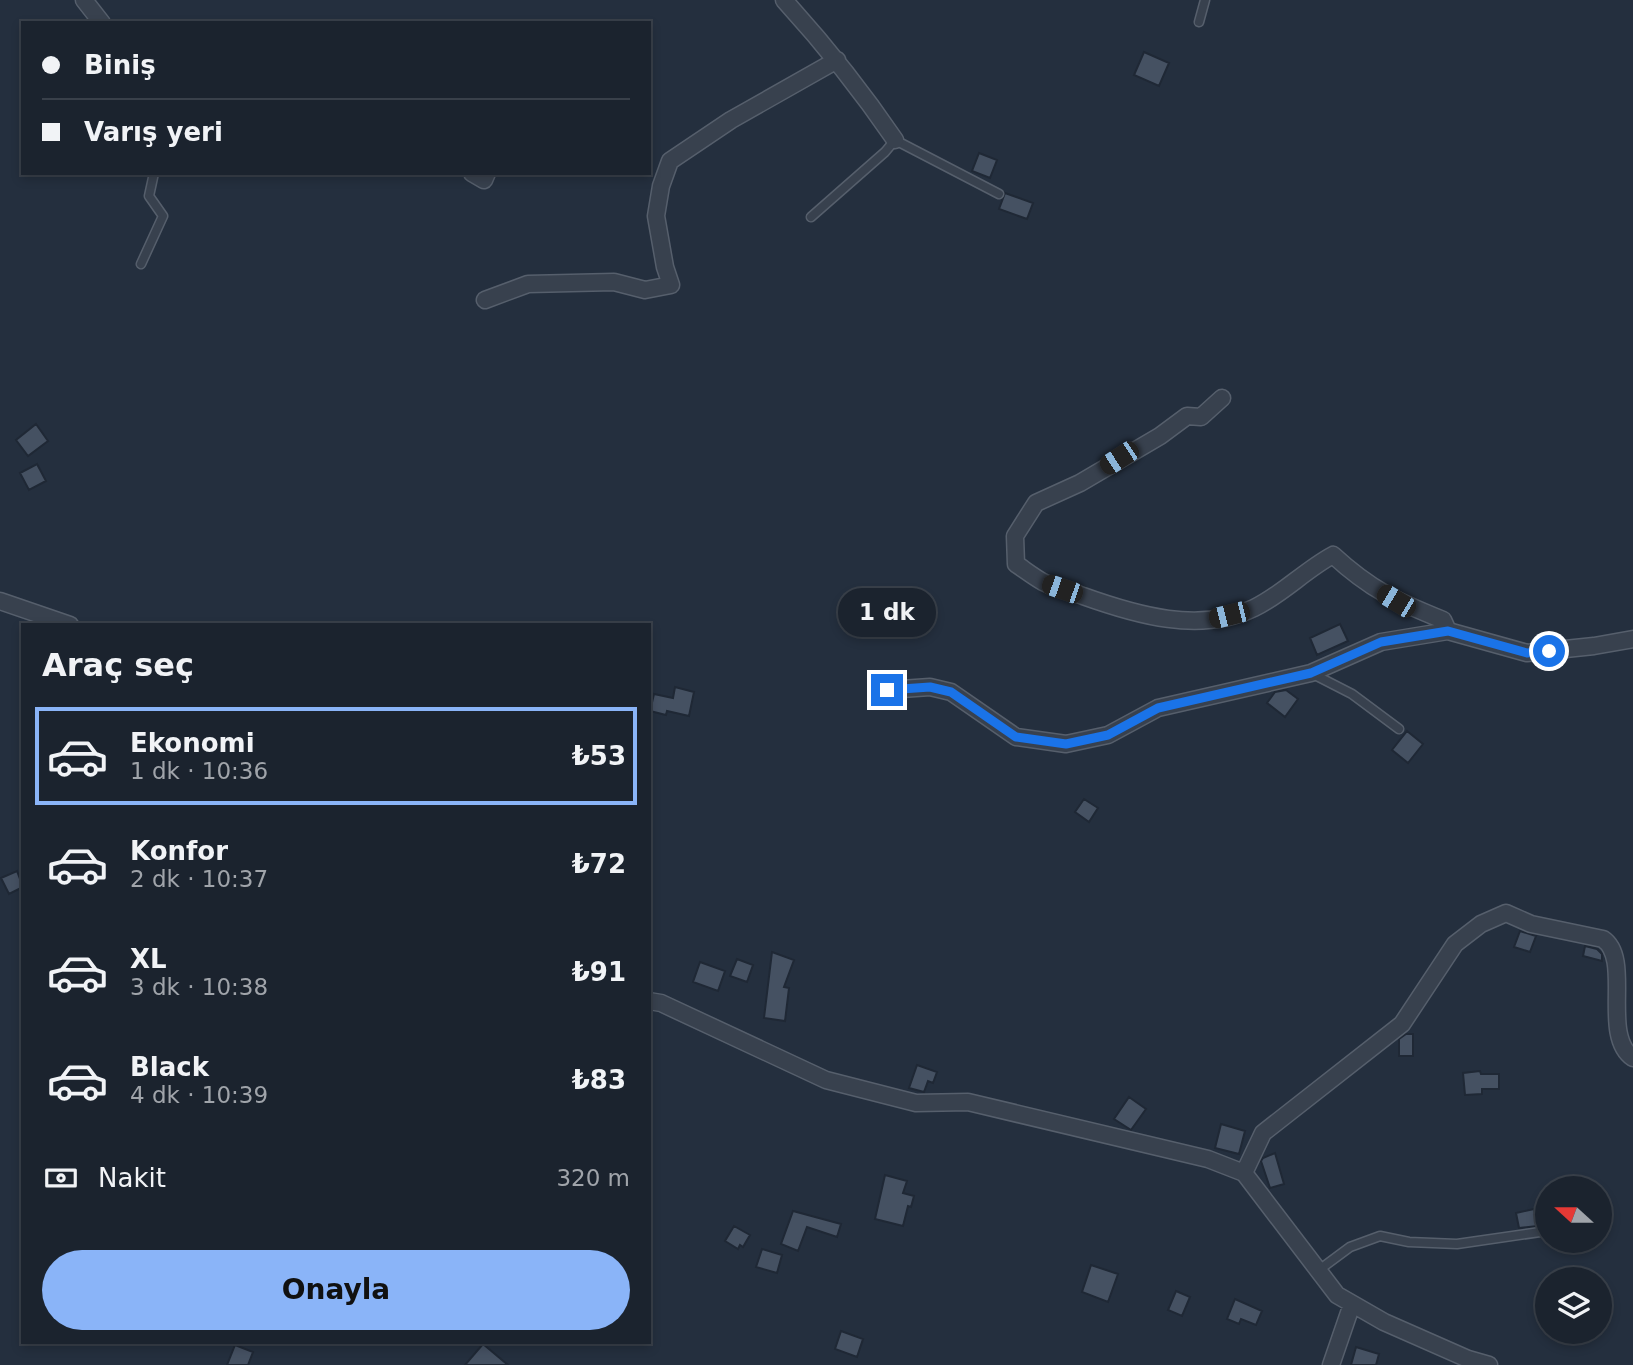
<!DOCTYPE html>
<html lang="tr">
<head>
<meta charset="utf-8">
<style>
	:root { --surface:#1b232e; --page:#282f3a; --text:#f1f3f6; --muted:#a0a4aa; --line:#39404a; --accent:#8ab4f8 }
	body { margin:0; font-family:"DejaVu Sans",sans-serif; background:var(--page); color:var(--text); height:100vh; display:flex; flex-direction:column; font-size:26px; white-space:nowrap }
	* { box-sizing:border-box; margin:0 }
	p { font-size:23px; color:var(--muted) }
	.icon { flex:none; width:38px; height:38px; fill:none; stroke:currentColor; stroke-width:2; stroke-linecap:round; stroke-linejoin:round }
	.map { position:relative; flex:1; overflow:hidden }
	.details { position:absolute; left:21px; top:623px; width:630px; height:721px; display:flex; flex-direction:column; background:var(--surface); border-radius:0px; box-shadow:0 4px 10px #0003,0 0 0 2px var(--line) }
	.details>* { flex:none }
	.top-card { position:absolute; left:21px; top:21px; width:630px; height:154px; border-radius:0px; box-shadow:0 4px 10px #0003,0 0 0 2px var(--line); display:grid; align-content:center; height:154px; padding:0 21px; background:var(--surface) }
	.needle { width:46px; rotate:291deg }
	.controls { position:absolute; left:1535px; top:1176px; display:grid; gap:14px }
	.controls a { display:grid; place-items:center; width:77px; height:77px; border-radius:50%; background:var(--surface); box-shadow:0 4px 10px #0003,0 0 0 2px var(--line); font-size:35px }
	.end { position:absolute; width:32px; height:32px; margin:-16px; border:9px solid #1a73e8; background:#fff; box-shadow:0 0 0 4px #fff }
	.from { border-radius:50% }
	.bubble { position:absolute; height:49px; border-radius:24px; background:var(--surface); box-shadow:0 4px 10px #0003,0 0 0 2px var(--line); font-size:23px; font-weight:700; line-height:49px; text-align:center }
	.car { position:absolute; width:21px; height:42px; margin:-21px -10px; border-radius:9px; box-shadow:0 0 5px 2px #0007; background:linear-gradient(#222 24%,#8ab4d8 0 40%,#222 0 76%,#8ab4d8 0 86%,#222 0) }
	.top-card b { display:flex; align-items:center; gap:24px; height:66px; font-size:26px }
	.top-card b+b { border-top:2px solid var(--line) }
	.top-card i { width:18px; height:18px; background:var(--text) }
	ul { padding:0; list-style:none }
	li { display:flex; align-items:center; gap:21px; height:98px; margin:0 14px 10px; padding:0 7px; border:4px solid transparent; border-radius:0px }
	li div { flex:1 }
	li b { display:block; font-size:26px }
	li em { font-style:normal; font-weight:700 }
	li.active { border-color:var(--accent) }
	li>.icon { width:63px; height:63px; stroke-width:1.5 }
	h2 { padding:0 21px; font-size:32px; line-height:84px }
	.pay { display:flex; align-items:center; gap:18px; height:77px; padding:0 21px; font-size:26px }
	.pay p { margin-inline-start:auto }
	.button { display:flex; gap:14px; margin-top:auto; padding:14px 21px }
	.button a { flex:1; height:80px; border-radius:42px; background:var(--accent); color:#111; font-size:28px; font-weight:700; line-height:80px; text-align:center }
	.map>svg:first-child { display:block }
	.building { fill:#455162; stroke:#1f2835; stroke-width:2 }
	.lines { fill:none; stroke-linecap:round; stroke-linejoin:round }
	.lane-casing { stroke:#565f6c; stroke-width:11 }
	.street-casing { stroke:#565f6c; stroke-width:19 }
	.lane { stroke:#38414e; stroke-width:8 }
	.street { stroke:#38414e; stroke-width:16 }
	.route { stroke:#1a73e8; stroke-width:9 }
</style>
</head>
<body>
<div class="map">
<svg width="1633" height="1365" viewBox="0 0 1633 1365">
	<rect width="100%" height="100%" fill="#242f3e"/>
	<path class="building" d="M1144,52L1169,63L1159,86L1134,75Z
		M979,153L997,160L990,178L972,171Z
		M1005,193L1033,203L1027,219L999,209Z
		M36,424L48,441L28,456L16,440Z
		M37,464L46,481L29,490L20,473Z
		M1340,624L1348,641L1317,655L1310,638Z
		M675,687L694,692L689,716L667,711L666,715L650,711L654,694L673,698Z
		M1286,690L1298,699L1285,717L1267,703L1275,692Z
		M1407,731L1423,744L1408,763L1392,750Z
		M1084,799L1098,808L1089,822L1075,812Z
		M17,871L23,887L9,894L1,878Z
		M1520,931L1536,936L1530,952L1514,947Z
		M1585,946L1597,949L1602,954V961L1583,956Z
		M772,952L794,960L784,987L789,988L785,1021L764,1018Z
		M737,959L753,965L747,982L730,976Z
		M700,962L725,971L718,991L693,982Z
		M1406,1034H1413V1056H1399V1039Z
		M917,1065L937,1072L933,1083L928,1081L924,1092L909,1088Z
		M1480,1071L1481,1074H1499V1089H1482V1094L1465,1095L1463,1073Z
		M1129,1097L1146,1109L1131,1130L1114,1119Z
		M1221,1124L1245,1131L1239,1154L1215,1148Z
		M1275,1153L1284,1184L1270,1188L1261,1161L1263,1158Z
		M885,1175L907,1181L903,1193L914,1196L911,1207L908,1206L903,1226L875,1219Z
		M1534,1209L1538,1226L1519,1228L1516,1213Z
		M793,1211L841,1224L837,1237L807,1227L798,1251L781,1244Z
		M734,1226L750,1235L743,1247L740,1245L738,1249L725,1241Z
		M762,1249L782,1255L777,1273L756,1267Z
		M1091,1265L1118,1274L1108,1302L1082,1292Z
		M1176,1291L1190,1297L1182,1316L1168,1310Z
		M1235,1299L1262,1311L1256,1325L1241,1319L1239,1324L1227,1319Z
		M841,1331L863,1339L857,1357L835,1349Z
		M483,1344L508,1365H465Z
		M235,1345L253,1352L248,1365H227Z
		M1356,1347L1379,1354L1376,1365H1351Z"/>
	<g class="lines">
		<defs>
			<path id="lane" d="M1199,22L1205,0
				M811,217L885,152L895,140L999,194
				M141,264L163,216L149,196L154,173
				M1311,673L1352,694L1399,729
				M1319,1270L1350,1247L1380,1236L1409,1242L1457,1244L1547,1231"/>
			<path id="street" d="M84,0L102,23
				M784,0C825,45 861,90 895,140
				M472,173L484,180L487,173
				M485,300L528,284L614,282L645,290L671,285L665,267L656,216L661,186L670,161L731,120L837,60
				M1222,398L1201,417L1187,416L1160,436L1080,483L1036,503L1015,536L1016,564C1025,570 1034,577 1043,582C1055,588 1070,591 1083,596C1136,615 1200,634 1254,608C1283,594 1305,570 1333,555C1371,590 1396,601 1443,620L1448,631
				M0,601L70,625
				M887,690L930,687L951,692L1016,737L1066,744L1108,735L1158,708L1311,673L1381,642L1448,631L1527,653L1594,646L1633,639
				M649,1001L661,1003L826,1080L916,1103L968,1102L1208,1159L1244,1173L1337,1295L1384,1322L1468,1359L1489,1365
				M1244,1173L1263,1133L1402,1024L1455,944L1481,924L1506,913L1531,924L1603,939C1633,959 1600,1035 1633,1058
				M1331,1365L1352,1304"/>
		</defs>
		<use href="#lane" class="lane-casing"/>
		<use href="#street" class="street-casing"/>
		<use href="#lane" class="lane"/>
		<use href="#street" class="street"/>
	</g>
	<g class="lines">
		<path class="route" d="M887,690L930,687L951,692L1016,737L1066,744L1108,735L1158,708L1311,673L1381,642L1448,631L1527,653L1549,651"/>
	</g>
</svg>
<div class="controls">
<a><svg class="needle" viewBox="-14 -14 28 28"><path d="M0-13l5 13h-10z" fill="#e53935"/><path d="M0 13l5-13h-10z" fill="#a0a4aa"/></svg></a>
<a><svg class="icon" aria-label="layers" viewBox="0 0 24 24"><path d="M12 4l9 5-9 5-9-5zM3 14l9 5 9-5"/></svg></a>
</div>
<i class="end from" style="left:1549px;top:651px"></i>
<i class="end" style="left:887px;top:690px"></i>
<div class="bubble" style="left:838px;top:588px;width:98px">1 dk</div>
<i class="car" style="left:1119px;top:458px;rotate:237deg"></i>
<i class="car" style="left:1062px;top:589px;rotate:289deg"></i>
<i class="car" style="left:1396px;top:601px;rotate:301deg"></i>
<i class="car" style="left:1229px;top:615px;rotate:256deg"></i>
<div class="top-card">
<b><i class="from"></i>Biniş</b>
<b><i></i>Varış yeri</b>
</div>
<section class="details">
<h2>Araç seç</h2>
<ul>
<li class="active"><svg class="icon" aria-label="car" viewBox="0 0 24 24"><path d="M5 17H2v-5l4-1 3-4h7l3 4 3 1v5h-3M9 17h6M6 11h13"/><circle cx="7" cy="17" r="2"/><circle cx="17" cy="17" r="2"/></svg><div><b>Ekonomi</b><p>1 dk · 10:36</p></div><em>₺53</em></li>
<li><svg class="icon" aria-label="car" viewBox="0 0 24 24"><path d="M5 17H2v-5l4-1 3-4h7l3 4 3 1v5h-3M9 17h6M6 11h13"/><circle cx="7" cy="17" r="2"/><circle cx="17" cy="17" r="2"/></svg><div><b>Konfor</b><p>2 dk · 10:37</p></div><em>₺72</em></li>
<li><svg class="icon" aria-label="car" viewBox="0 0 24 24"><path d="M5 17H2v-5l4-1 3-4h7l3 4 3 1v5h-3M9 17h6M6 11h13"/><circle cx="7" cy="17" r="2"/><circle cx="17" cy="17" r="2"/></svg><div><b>XL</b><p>3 dk · 10:38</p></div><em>₺91</em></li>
<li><svg class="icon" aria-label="car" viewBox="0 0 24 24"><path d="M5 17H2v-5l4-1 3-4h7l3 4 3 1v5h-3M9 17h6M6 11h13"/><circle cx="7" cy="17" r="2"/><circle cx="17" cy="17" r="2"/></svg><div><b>Black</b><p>4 dk · 10:39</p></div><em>₺83</em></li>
</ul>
<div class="pay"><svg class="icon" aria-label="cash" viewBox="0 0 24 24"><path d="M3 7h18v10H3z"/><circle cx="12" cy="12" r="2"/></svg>Nakit<p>320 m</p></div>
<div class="button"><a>Onayla</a></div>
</section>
</div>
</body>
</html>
